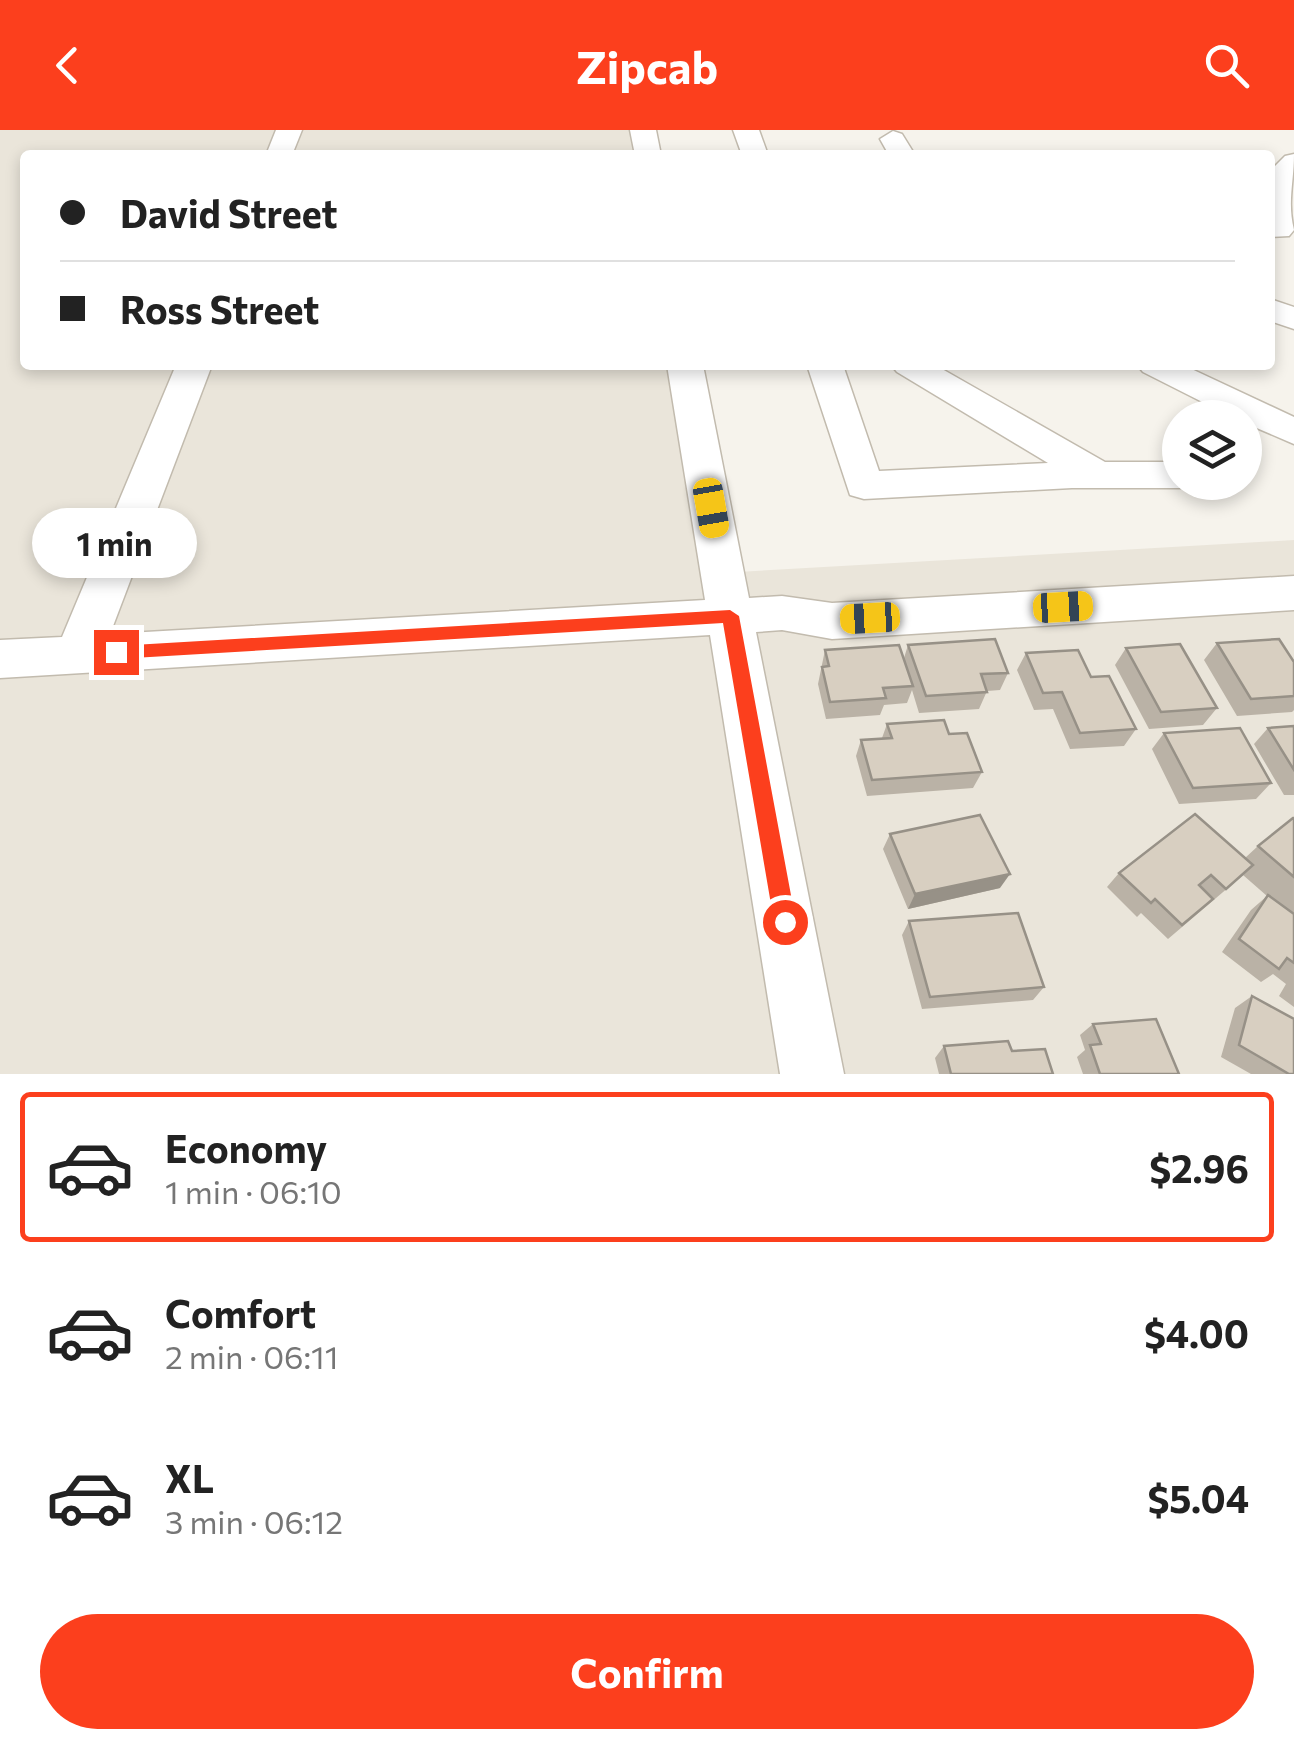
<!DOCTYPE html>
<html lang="en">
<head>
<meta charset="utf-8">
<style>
	:root { --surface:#fff; --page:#f2f2f2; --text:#222; --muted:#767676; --line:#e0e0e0; --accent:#fc3f1d }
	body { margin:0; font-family:Commissioner,sans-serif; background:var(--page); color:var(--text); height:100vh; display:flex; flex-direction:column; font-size:38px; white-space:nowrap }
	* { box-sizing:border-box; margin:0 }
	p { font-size:32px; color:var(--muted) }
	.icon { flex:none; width:55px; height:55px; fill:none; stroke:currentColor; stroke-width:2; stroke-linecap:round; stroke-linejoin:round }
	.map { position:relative; height:944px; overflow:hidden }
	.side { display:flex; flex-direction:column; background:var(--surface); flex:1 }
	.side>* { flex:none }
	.guide { position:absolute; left:20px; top:20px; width:1255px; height:220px; border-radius:10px; box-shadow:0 5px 15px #0003; display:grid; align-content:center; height:220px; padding:0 40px; background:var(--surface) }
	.controls { position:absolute; left:1162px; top:270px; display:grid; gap:20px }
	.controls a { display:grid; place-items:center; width:100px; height:100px; border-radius:50%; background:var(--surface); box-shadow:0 5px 15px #0003; font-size:50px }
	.end { position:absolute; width:45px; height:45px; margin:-22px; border:12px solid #fc3f1d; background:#fff; box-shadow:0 0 0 5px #fff }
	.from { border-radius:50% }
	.bubble { position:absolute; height:70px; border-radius:35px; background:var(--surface); box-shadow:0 5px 15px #0003; font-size:32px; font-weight:700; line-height:70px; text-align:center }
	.car { position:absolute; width:30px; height:60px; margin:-30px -15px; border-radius:12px; box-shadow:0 0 8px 2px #0007; background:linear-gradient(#f5c518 24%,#345 0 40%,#f5c518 0 76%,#345 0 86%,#f5c518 0) }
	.guide b { display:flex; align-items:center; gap:35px; height:95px; font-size:38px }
	.guide b+b { border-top:2px solid var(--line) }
	.guide i { width:25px; height:25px; background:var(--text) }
	ul { padding:18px 0 0; list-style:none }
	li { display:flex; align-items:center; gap:30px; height:150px; margin:0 20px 15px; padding:0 20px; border:5px solid transparent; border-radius:10px }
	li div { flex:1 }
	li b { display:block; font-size:38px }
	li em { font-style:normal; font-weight:700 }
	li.current { border-color:var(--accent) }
	li>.icon { width:90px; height:90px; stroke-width:1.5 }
	.primary-button { display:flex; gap:20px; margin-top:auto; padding:20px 40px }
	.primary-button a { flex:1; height:115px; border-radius:60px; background:var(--accent); color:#fff; font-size:40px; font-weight:700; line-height:115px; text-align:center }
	header { display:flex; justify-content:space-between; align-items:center; height:130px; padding:0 40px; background:var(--accent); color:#fff; font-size:45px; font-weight:700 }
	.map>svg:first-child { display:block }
	.residential { fill:#eae5da }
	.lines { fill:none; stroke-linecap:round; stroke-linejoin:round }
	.minor-casing { stroke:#c2bbae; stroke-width:3 }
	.minor { fill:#fff; fill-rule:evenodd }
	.wall { fill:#bab2a6 }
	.shaded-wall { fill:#979187 }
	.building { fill:#d8cfc1; stroke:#979187; stroke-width:2.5 }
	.route { fill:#fc3f1d }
</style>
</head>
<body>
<header><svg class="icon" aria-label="back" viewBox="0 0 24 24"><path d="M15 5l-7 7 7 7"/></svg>Zipcab<svg class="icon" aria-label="search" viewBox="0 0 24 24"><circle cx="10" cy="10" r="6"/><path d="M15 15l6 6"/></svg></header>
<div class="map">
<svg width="1294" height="944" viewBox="0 0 1294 944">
	<rect width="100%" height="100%" fill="#f6f3ec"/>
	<path class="residential" d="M0,0H632L636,25H25V235H669L703,444L1294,410V944H0Z"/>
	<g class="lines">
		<defs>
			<path id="minor" d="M276,0H302L292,25H266Z
				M630,0H656L661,25H635Z
				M733,0H759L768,25H742Z
				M893,1L902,4L915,25H889L880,9Z
				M1294,24C1294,52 1287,72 1294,100L1289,106L1270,107V41L1285,26Z
				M1270,169L1294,177V199L1270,191Z
				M176,235H212L110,504L705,470L667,235H703L749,468L782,466L832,473L1294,446V480L832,509L782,500L756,502L844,944H780L710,505L0,548V510L62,507Z
				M807,235H843L879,341L1048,333L897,242L891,235H935L1105,332H1180V352H1195L1180,358H1072L864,369L850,365Z
				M1137,235H1183L1294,287V314L1245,293V288H1234L1143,242Z"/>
		</defs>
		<use href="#minor" class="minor-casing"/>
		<use href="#minor" class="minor"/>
	</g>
	<path class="wall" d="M1217,513L1294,532V580L1292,582L1237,586L1204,530Z
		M908,515L1008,543L1000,560L987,561L979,579L919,583L912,560L907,573L884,575L880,585L826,589L818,554L825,520L904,528Z
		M1126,518L1217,578L1203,595L1149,599L1115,535Z
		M1026,523L1091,547L1136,599L1124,616L1070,619L1053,579L1034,580L1017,540Z
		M887,594L949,604L982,642L973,658L867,666L856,626L861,610L882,608Z
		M1294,596V665H1284L1254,614L1268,598Z
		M1164,603L1271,653L1256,669L1179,674L1152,619Z
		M1294,688V877L1279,866L1286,854L1273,844L1261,852L1222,822L1251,780L1267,766L1243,745L1168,809L1141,783L1137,787L1107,757L1119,743L1245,728L1258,716Z
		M890,704L1000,758L908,779L883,719Z
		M909,791L1044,857L1033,870L922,879L902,805Z
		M1252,866L1294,944H1251L1221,927L1235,878Z
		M1093,894L1179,944H1083L1077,927L1085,920L1080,905Z
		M944,916L1012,921L1053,944H939L935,928Z"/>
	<path class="shaded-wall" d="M1010,744L1000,758L908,779L915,764Z"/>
	<path class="building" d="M995,509L1008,543L981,544L987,562L926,566L908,515Z
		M1279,509L1294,532V566L1251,569L1217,513Z
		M1180,514L1217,578L1161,582L1126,518Z
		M899,515L913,556L883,558L886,568L830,572L822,537L829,536L825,520Z
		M1078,520L1091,547L1109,546L1136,599L1080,603L1062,562L1043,563L1026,523Z
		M944,590L949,604L967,603L982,642L872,650L861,610L892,608L887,594Z
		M1294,596V640L1268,598Z
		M1240,598L1271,653L1193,658L1164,603Z
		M1195,684L1253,735L1226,759L1211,745L1199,755L1213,769L1182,795L1155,769L1151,773L1119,743Z
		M980,685L1010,744L915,764L890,704Z
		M1293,688H1294V747L1258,716Z
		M1268,765L1294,784V833L1287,828L1279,839L1239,809Z
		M1018,783L1044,857L930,867L909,791Z
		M1252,866L1294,889V944H1289L1239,915Z
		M1156,889L1179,944H1100L1090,915L1101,914L1093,894Z
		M1008,911L1012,921L1045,919L1053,944H951L944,916Z"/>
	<path class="route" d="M730,480L739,486L796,792L792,799L785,802L778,799L774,792L723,493L116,529L107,522L116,516Z"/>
</svg>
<div class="controls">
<a><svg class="icon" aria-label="layers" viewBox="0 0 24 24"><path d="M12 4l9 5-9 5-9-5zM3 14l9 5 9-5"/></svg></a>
</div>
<i class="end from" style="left:785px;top:792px"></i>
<i class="end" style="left:116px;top:522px"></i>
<div class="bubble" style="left:32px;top:378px;width:165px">1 min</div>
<i class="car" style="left:711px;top:378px;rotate:170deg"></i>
<i class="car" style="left:1063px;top:477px;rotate:87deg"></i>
<i class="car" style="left:870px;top:488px;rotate:267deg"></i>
<div class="guide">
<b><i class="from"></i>David Street</b>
<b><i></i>Ross Street</b>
</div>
</div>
<section class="side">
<ul>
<li class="current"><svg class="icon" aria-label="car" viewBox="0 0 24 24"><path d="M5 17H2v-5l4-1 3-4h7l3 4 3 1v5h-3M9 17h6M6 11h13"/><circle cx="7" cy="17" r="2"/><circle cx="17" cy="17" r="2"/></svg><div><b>Economy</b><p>1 min · 06:10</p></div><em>$2.96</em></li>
<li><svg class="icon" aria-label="car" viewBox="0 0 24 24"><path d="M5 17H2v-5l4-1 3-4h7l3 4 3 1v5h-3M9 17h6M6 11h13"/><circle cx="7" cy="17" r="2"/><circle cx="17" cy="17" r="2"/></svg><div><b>Comfort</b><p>2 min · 06:11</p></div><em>$4.00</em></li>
<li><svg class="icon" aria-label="car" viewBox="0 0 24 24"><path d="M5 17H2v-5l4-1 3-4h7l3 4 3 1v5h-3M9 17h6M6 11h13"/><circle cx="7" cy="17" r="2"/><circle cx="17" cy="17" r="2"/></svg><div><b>XL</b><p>3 min · 06:12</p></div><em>$5.04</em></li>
</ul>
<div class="primary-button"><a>Confirm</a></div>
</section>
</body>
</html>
